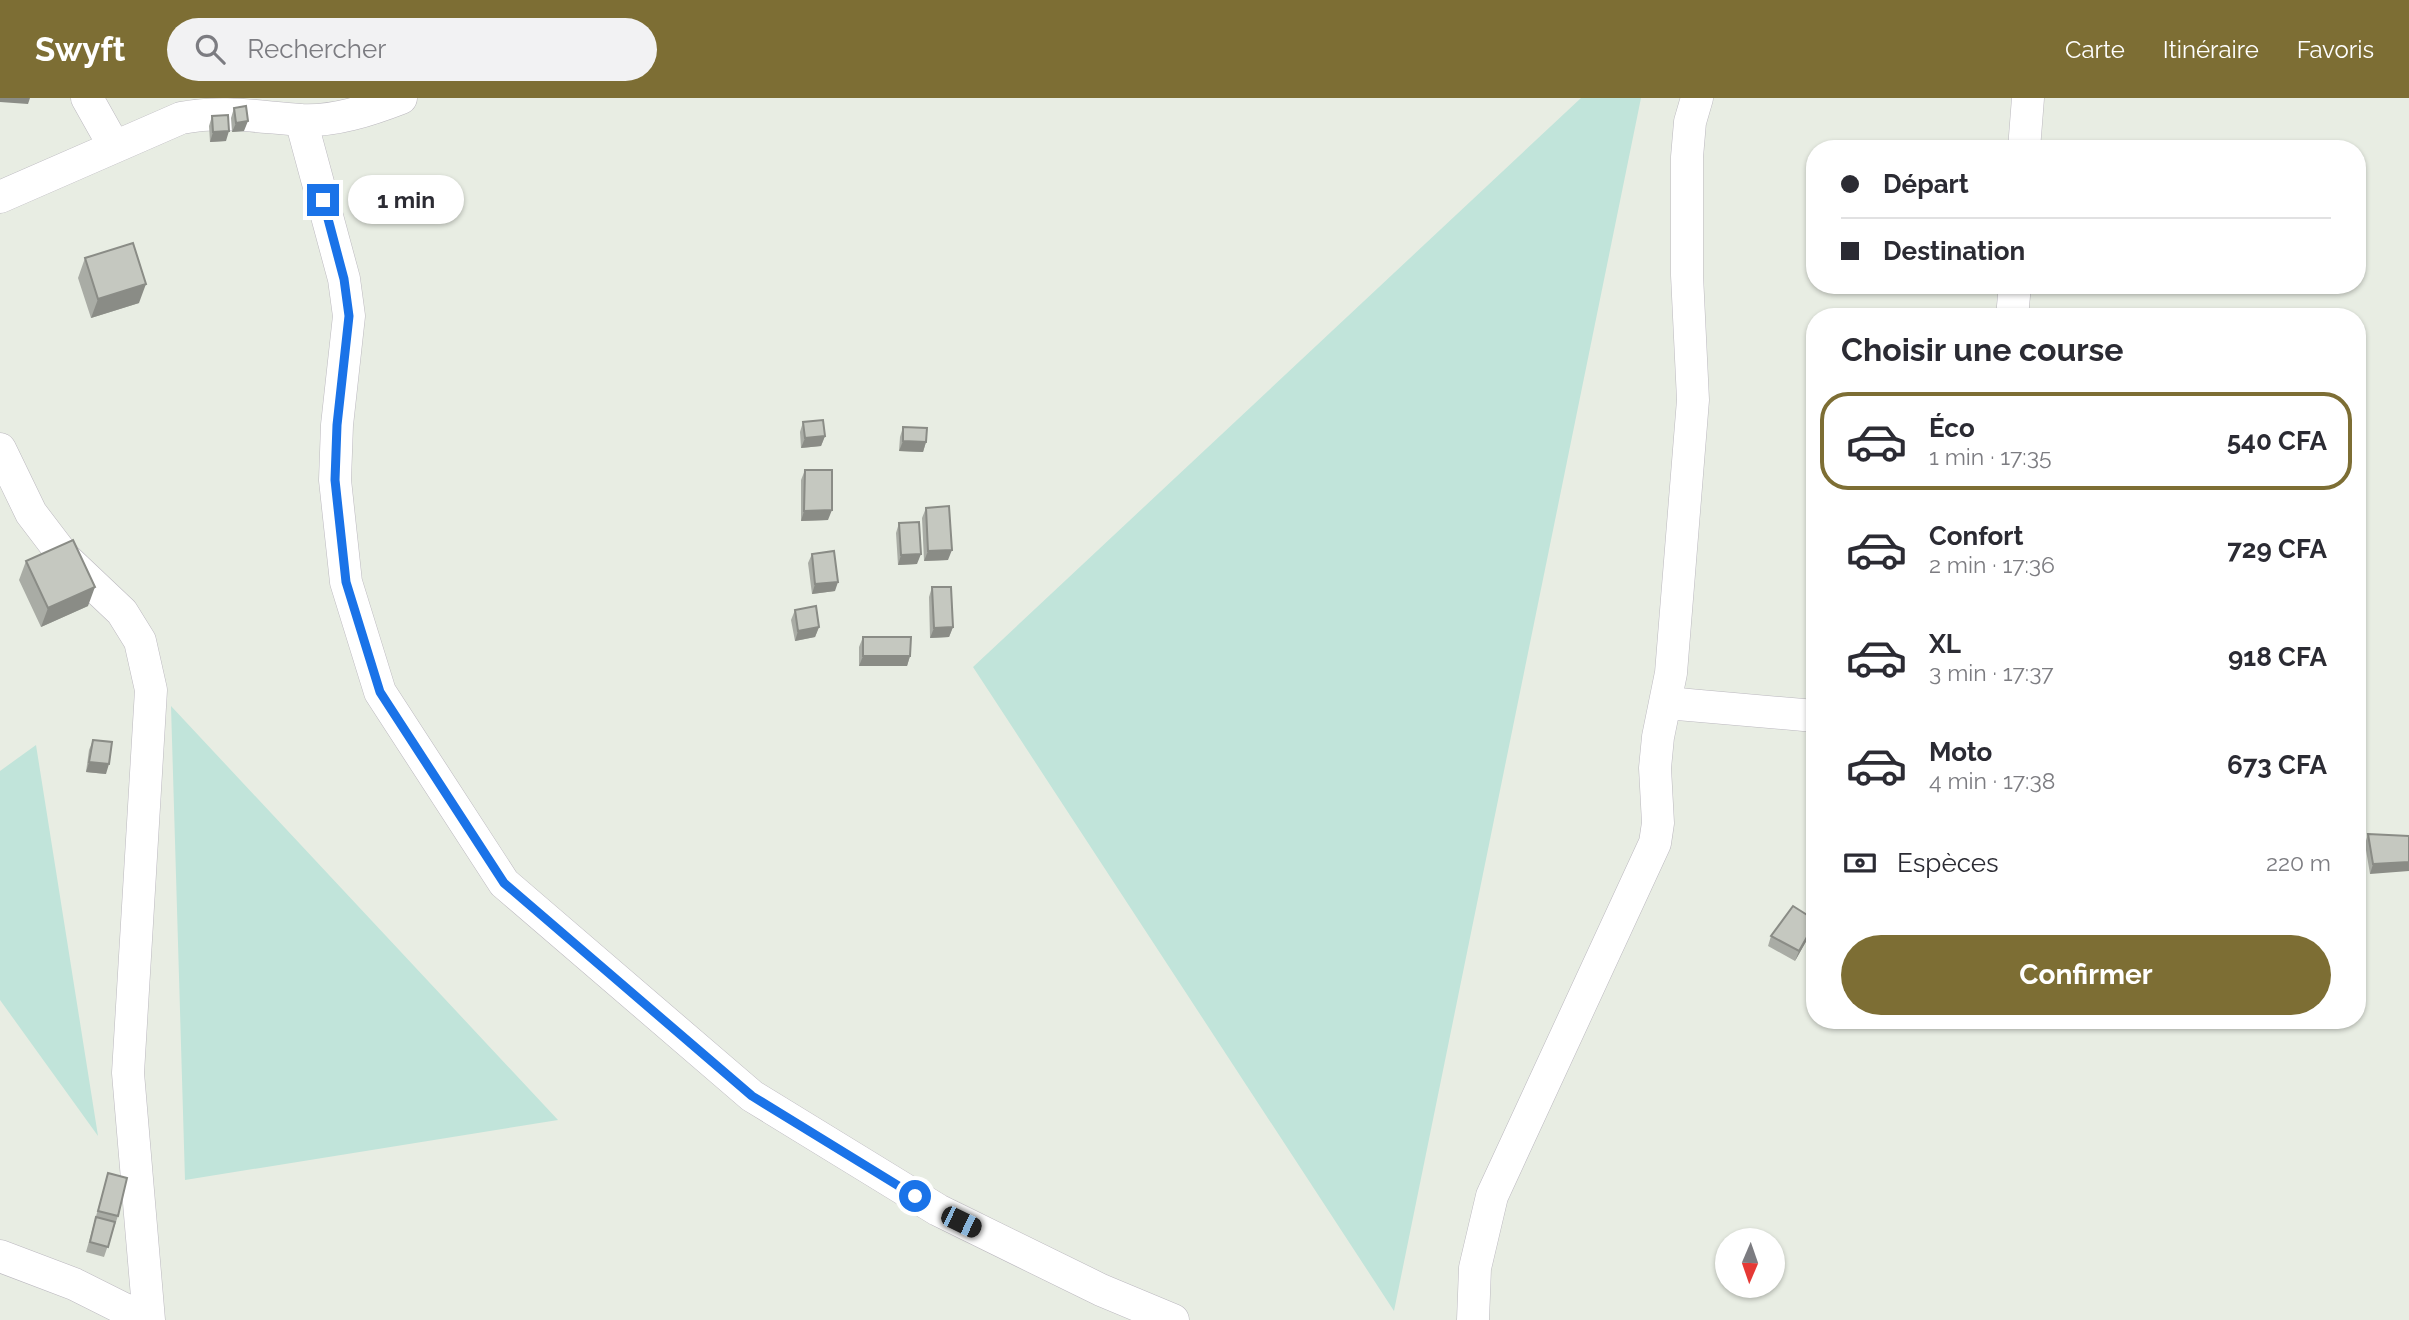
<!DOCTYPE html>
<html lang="fr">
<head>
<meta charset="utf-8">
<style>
	:root { --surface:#fff; --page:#f2f2f3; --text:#2b2b33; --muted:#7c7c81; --line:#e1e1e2; --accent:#7d6e34 }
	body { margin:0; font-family:Raleway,sans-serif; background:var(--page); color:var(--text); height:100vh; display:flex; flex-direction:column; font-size:26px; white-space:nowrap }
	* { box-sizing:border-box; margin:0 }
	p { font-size:23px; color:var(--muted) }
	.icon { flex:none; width:38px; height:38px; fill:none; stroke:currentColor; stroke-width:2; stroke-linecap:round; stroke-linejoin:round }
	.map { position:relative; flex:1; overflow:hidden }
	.sheet { position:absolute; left:1806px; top:210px; width:560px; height:721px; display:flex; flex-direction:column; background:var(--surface); border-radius:28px; box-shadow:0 2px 5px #0004 }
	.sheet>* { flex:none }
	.guide { position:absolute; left:1806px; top:42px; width:560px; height:154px; border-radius:28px; box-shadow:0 2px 5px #0004; display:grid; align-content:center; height:154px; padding:0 35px; background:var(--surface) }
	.needle { width:46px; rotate:182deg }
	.controls { position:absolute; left:1715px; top:1130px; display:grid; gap:14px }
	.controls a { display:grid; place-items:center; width:70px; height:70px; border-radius:50%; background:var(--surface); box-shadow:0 2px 5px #0004; font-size:35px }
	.end { position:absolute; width:32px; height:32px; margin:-16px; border:9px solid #1a73e8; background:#fff; box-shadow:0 0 0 4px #fff }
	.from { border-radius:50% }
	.bubble { position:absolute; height:49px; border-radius:24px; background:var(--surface); box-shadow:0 2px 5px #0004; font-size:23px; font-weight:700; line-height:49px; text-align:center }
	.car { position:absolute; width:21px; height:42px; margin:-21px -10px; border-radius:9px; box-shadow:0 0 5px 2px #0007; background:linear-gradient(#222 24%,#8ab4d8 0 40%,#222 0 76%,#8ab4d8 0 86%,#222 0) }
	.guide b { display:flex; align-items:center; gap:24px; height:66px; font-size:26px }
	.guide b+b { border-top:2px solid var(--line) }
	.guide i { width:18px; height:18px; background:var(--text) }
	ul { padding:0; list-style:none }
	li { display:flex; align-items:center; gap:21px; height:98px; margin:0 14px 10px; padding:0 21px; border:4px solid transparent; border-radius:28px }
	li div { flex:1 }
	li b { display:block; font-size:26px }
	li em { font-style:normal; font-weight:700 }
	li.on { border-color:var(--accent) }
	li>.icon { width:63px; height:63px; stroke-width:1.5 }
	h2 { padding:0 35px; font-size:32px; line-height:84px }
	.pay { display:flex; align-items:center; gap:18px; height:77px; padding:0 35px; font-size:26px }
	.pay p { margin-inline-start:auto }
	.cta { display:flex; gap:14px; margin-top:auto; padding:14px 35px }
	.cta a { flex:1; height:80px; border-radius:42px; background:var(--accent); color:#fff; font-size:28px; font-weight:700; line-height:80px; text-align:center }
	header { display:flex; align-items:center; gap:42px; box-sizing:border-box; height:98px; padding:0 35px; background:var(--accent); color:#fff }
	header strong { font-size:33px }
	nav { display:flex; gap:38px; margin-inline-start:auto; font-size:24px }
	.search { width:490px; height:63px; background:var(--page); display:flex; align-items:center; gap:18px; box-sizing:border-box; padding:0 24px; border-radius:38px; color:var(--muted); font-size:26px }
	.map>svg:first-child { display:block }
	.green { fill:#c1e4da }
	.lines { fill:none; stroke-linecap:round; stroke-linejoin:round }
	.street-casing { stroke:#bbb8bf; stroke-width:33 }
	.street { stroke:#fff; stroke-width:32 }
	.wall { fill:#a9aca5 }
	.shaded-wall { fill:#8a8c86 }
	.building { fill:#c5c8c0; stroke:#8a8c86; stroke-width:2 }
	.route { stroke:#1a73e8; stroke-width:9 }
</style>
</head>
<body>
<header>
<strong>Swyft</strong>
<div class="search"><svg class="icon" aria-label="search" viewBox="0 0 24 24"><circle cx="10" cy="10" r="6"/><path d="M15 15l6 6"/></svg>Rechercher</div>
<nav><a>Carte</a><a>Itinéraire</a><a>Favoris</a></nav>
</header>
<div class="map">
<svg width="2409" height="1222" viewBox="0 0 2409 1222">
	<rect width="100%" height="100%" fill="#e8ede3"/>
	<path class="green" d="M1581,0H1641L1394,1213L973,569Z
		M171,608L558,1022L185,1082Z
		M36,647L98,1038L0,902V673Z"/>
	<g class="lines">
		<defs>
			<path id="street" d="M87,0L114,48
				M301,22L344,181L349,218L337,327L335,382L346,484L380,594L504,785L752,998L938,1112L1101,1192L1173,1222
				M2024,51L2028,0
				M0,99L181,20C225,12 257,19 300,22C334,24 370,12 401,0
				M2012,219L2015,187
				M0,351L31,415L66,461L122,514L140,543L151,592L128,975L149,1222
				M1666,605L1815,618
				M0,1158L74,1186L146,1222
				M1473,1222L1475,1170L1492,1098L1655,745L1658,725L1655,670L1658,639L1671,575L1693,302L1687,177V59L1690,24L1697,0"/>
		</defs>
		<use href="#street" class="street-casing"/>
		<use href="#street" class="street"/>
	</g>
	<path class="wall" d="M234,10L244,33L232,34L231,20Z
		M212,18L226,43L210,44L209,28Z
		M85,160L139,205L91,220L78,180Z
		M803,324L825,338L821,348L801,350L800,334Z
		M903,329L926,344L923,354L899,353L900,339Z
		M805,372L828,422L801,423V382Z
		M926,410L948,462L924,463L922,420Z
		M899,425L917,466L898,467L896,435Z
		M812,456L835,493L812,496L808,465Z
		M26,463L88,508L41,529L19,482Z
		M932,489L953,529L949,539L930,540L929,499Z
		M795,512L819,529L815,539L795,543L791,522Z
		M863,539L910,558L907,568H859V549Z
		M93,642L106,676L86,674L89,652Z
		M2368,736L2409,738L2370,776L2365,746Z
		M1812,833L1795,863L1768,848L1771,838Z
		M108,1075L118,1118L104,1159L86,1154Z"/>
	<path class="shaded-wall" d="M0,0H30L28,6L0,4Z
		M248,23L244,33L232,34L236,25Z
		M229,33L226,43L210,44L213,34Z
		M146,186L139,205L91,220L98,201Z
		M825,338L821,348L801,350L805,340Z
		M903,343L926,344L923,354L899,353Z
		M832,412L828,422L801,423L804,413Z
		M952,452L948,462L924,463L928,453Z
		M921,456L917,466L898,467L901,457Z
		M838,484L835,493L812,496L815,486Z
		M95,489L88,508L41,529L48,510Z
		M819,529L815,539L795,543L798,533Z
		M953,529L949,539L930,540L934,530Z
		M863,558H910L907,568H859Z
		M89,664L109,666L106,676L86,674Z
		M2409,764V773L2370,776L2373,766Z
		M1815,825L1812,833L1795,863L1799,853Z"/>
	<path class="building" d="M246,8L248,23L236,25L234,10Z
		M228,17L229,33L213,34L212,18Z
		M133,145L146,186L98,201L85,160Z
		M823,322L825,338L805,340L803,324Z
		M903,329L927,330L926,344L903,343Z
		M805,372H832V412L804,413Z
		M949,408L952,452L928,453L926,410Z
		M919,424L921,456L901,457L899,425Z
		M73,442L95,489L48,510L26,463Z
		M834,453L838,484L815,486L812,456Z
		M932,489H951L953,529L934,530Z
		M816,508L819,529L798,533L795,512Z
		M863,539H911L910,558H863Z
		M93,642L112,644L109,666L89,664Z
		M2368,736L2409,738V764L2373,766Z
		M1793,808L1815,822V825L1799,853L1771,838Z
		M108,1075L127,1080L118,1118L98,1113Z
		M96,1119L115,1124L108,1149L90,1144Z"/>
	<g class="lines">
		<path class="route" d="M323,102L344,181L349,218L337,327L335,382L346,484L380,594L504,785L752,998L915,1098"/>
	</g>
</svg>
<div class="controls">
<a><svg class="needle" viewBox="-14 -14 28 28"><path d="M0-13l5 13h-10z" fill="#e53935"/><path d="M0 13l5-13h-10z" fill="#7c7c81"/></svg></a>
</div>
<i class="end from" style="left:915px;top:1098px"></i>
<i class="end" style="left:323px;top:102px"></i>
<div class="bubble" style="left:348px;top:77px;width:116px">1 min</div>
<i class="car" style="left:961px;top:1124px;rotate:116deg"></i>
<div class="guide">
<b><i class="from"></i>Départ</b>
<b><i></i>Destination</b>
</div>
<section class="sheet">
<h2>Choisir une course</h2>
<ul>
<li class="on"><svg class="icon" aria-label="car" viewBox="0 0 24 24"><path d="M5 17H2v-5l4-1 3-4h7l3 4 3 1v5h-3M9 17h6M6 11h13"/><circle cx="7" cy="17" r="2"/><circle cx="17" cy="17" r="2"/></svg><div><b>Éco</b><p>1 min · 17:35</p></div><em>540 CFA</em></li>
<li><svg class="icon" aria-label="car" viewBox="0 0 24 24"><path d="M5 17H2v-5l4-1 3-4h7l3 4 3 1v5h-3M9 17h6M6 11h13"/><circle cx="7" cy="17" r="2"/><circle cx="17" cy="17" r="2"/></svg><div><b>Confort</b><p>2 min · 17:36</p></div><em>729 CFA</em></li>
<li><svg class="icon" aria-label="car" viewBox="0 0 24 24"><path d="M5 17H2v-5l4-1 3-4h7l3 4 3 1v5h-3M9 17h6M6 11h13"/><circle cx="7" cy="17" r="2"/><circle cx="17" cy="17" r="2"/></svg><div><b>XL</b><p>3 min · 17:37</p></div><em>918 CFA</em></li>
<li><svg class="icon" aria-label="car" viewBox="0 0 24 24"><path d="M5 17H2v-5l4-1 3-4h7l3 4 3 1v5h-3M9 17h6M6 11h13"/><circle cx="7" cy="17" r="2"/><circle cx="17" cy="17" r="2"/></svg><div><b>Moto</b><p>4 min · 17:38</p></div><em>673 CFA</em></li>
</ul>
<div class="pay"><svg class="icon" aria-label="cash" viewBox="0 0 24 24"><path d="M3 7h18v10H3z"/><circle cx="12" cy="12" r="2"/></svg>Espèces<p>220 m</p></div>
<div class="cta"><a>Confirmer</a></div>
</section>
</div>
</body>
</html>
